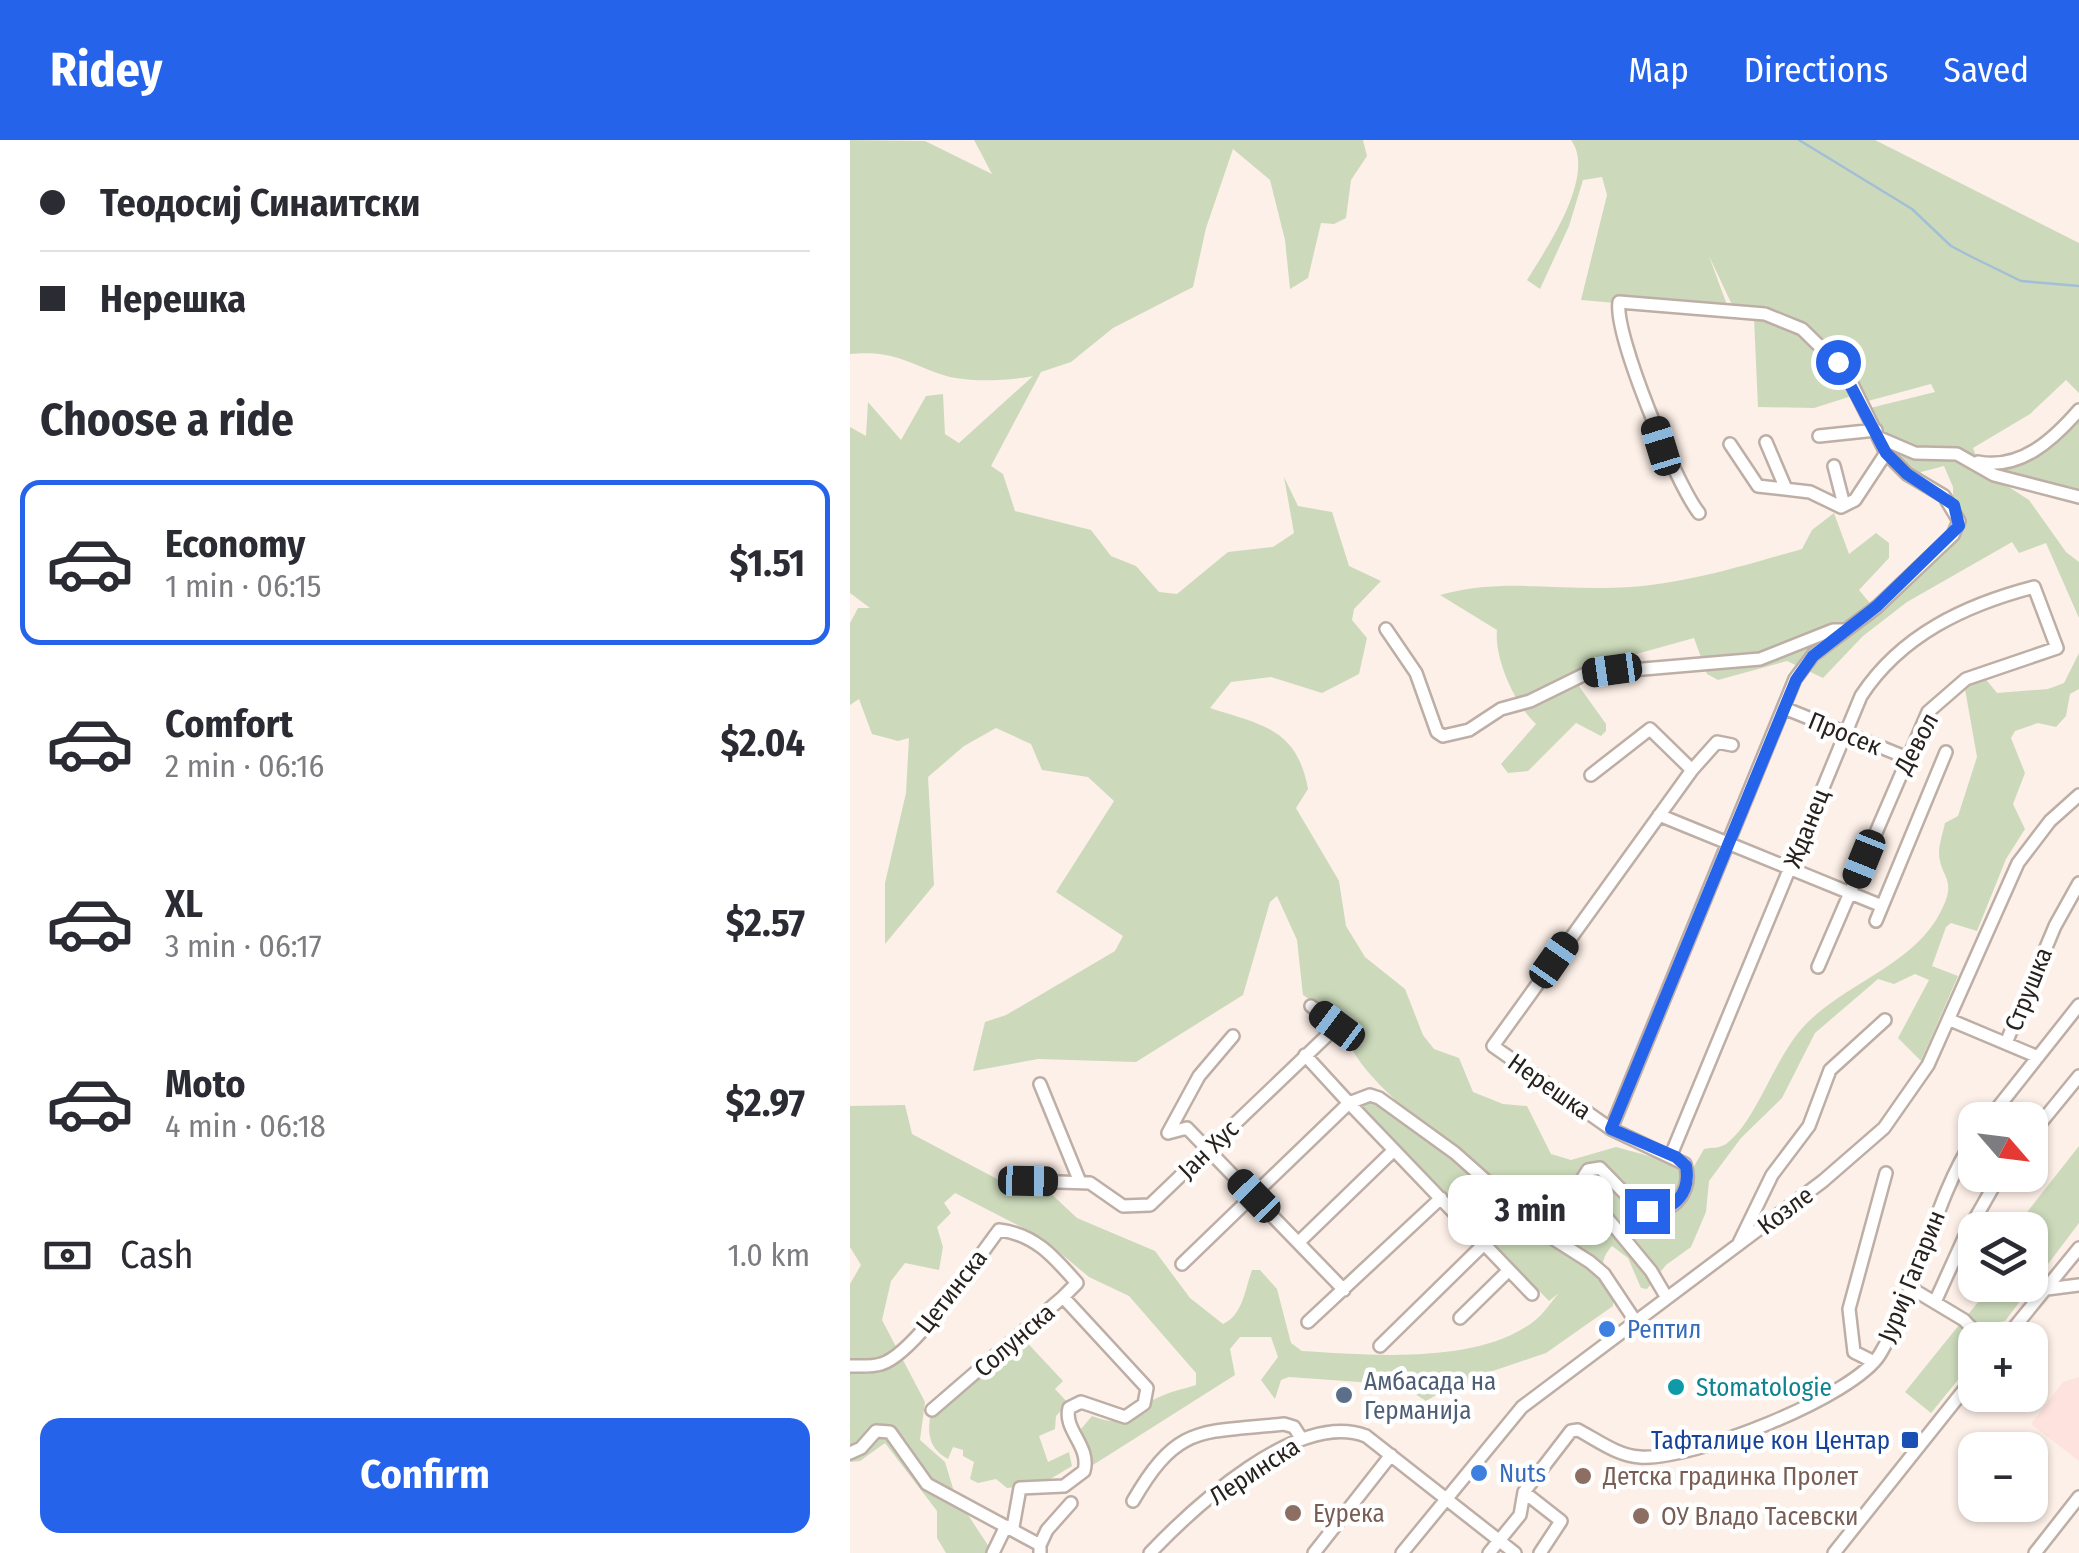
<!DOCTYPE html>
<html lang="en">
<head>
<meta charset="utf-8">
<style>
	:root { --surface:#fff; --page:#f2f2f3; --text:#2b2b33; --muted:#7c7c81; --line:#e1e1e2; --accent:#2563eb }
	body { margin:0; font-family:"Fira Sans Condensed",sans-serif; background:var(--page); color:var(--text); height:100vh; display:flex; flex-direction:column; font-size:38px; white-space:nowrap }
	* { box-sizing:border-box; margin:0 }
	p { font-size:32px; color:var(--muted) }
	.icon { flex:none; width:55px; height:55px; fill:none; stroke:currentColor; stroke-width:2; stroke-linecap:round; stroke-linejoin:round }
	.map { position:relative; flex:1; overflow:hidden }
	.details { display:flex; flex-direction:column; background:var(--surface); width:850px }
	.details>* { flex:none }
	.hud { display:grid; align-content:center; height:220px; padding:0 40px; background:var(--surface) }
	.needle { width:65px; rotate:118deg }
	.controls { position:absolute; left:1108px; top:962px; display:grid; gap:20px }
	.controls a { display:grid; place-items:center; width:90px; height:90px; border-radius:20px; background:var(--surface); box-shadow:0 2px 8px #0004; font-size:50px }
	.end { position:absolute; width:45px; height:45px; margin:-22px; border:12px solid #2563eb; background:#fff; box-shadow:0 0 0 5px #fff }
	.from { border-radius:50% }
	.bubble { position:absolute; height:70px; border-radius:20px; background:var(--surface); box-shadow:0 2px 8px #0004; font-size:32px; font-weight:700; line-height:70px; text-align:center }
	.car { position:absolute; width:30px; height:60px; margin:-30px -15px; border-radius:12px; box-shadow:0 0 8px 2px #0007; background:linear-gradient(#222 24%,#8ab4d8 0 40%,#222 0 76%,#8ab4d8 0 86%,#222 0) }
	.hud b { display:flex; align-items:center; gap:35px; height:95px; font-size:38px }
	.hud b+b { border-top:2px solid var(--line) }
	.hud i { width:25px; height:25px; background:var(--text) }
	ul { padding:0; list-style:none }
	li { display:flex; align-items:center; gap:30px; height:165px; margin:0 20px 15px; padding:0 20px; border:5px solid transparent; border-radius:20px }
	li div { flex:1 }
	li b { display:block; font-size:38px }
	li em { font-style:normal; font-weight:700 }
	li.active { border-color:var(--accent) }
	li>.icon { width:90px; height:90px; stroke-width:1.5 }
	h2 { padding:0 40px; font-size:45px; line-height:120px }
	.pay { display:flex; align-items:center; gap:25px; height:110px; padding:0 40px; font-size:38px }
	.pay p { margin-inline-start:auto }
	.action { display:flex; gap:20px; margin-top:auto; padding:20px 40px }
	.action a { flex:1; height:115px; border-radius:20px; background:var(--accent); color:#fff; font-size:40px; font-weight:700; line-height:115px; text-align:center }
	header { display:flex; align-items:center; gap:60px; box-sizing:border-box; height:140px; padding:0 50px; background:var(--accent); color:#fff }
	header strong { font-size:48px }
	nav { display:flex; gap:55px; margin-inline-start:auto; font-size:35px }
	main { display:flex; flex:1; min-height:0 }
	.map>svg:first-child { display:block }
	.commercial { fill:#fde2de }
	.green { fill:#ccdabb }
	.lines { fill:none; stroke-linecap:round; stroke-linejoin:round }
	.stream { stroke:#a2bfd5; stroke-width:2.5 }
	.minor-casing { stroke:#beafa6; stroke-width:16 }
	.minor { stroke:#fff; stroke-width:11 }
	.route { stroke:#2563eb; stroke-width:12 }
	.shop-dot { fill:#3f7fe0; stroke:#fff; stroke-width:4 }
	.culture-dot { fill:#0f9aa8; stroke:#fff; stroke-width:4 }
	.service-dot { fill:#5c6f8a; stroke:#fff; stroke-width:4 }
	.transit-dot { fill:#1a4fb4; stroke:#fff; stroke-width:4 }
	.education-dot { fill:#8d6e63; stroke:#fff; stroke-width:4 }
	.labels { text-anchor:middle; stroke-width:9; stroke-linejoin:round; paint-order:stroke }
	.street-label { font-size:25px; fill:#28221f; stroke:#fff }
	.shop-label { font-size:25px; fill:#366cbe; stroke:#fff; text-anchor:start }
	.service-label { font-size:25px; fill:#4e5e75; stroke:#fff; text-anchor:start }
	.culture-label { font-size:25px; fill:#0d838f; stroke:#fff; text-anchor:start }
	.transit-label { font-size:25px; fill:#164399; stroke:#fff; text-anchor:end }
	.education-label { font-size:25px; fill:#785e54; stroke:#fff; text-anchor:start }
</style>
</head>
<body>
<header>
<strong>Ridey</strong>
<nav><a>Map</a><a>Directions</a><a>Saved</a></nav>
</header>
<main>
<section class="details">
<div class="hud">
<b><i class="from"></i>Теодосиј Синаитски</b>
<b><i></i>Нерешка</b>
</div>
<h2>Choose a ride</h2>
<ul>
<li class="active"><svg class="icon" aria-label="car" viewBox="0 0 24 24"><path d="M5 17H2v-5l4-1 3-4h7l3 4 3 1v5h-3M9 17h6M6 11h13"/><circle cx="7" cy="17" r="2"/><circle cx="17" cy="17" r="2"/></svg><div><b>Economy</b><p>1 min · 06:15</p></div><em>$1.51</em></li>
<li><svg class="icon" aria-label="car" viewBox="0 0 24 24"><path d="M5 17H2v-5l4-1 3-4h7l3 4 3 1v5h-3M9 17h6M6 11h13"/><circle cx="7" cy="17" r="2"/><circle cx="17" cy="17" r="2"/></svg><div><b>Comfort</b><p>2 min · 06:16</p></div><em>$2.04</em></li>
<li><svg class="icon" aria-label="car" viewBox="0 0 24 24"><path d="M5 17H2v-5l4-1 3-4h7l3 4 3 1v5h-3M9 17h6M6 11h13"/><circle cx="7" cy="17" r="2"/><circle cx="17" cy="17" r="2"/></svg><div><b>XL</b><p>3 min · 06:17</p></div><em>$2.57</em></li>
<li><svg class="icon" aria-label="car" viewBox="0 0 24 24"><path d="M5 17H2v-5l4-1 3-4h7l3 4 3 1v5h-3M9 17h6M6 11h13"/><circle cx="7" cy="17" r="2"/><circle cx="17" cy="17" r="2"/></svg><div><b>Moto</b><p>4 min · 06:18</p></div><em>$2.97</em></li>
</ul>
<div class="pay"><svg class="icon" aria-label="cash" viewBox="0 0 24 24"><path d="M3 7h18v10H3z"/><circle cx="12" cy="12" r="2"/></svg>Cash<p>1.0 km</p></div>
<div class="action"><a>Confirm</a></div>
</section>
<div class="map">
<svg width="1229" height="1413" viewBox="0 0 1229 1413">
	<rect width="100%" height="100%" fill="#fdf0e8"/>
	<path class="commercial" d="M1229,1237V1321L1181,1284L1213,1242Z"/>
	<path class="green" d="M0,0L75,1L142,34L124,0H513L517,16L501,40L496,78L484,84L471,83L458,138L440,149L435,100L420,40L383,9L356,88L343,147L263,188L221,222L191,232L141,326L153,334L165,371L241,390L261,416L286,426L309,452L327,454L378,412L423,407L444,393L434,337L448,366L482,372L499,426L531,441L504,469L502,480L517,498L509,534L472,553L421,537L381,542L360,568C412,585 447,588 458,649L446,668L489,741L496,786L515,817L555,849L573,895L584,909L609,918L623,952L653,964L677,966L701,1014L721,1020L766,1007L843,1028L854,1009C863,1007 868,1009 876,1004C907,982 925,914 957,883C999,841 1065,824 1091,771C1108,738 1090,738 1089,713C1089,704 1093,692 1095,683L1108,676L1127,617L1115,549L1118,542L1134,537L1147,553L1198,549L1214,543L1229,513V549L1220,554L1216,576L1206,587L1188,583L1165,591L1161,598L1175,633L1163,664L1175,689L1156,719L1127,791L1101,783L1096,787L1082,826L1108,836L1071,921L1048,898L1079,840L1065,834L1044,844L1028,839L965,893L932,958L891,998L859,1041L856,1072L841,1107L816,1125L797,1149L791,1148L778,1118L762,1106C740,1131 765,1140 763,1166L696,1213L619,1239L615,1250L598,1248L576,1261L551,1245L439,1237L431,1240L425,1259L411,1240L428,1217L421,1197H390L380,1209L385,1235L243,1325L231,1289L242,1276C275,1290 281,1269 307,1258C319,1252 333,1249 346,1245V1233L279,1156L239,1137L191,1097L105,1053L94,1063L101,1073L87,1087L93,1107L89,1130L55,1123L41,1141L32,1180L75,1262L70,1300L95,1322L105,1355L143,1413H96L87,1398V1371L35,1303L10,1321L0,1322V1144L11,1125L0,1107V966L55,965L62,994L149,1040L196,1049L227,1078L305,1111L340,1158L373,1184C393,1175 395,1149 402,1130H410L427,1149L441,1203L452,1211C520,1215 626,1225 683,1182C693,1175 701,1162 709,1153L699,1161L510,968L518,959L525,961L579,998C552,958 501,932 492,881L453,855L447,800L427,756L420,762L393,855L286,922L188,919L123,931L135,882L156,875L265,811L273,796L206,752L264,661L238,637L192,630L181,604L146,588L114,606L78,637L84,745L35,804V743L56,653L59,598L48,601L22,594L9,559L0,565V483L8,468H20L0,453V287L16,296L18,262L51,300L76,256L93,254L95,294L109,303L183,236C159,241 114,243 90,234C54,221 41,210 0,214Z
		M721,0H1025L1229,103V253L1216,240L1180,274L1123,308L1129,323L1159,324L1229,270V357L1148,340L1179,360L1216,412L1229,422V478L1196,403L1169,413L1162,402L1057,462L1013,496L973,538L937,521L868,540L857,534L844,498L743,526L730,532L726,542L756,584V591L751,596L726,583L678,631L658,633L651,624L686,584C665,565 644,518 647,490L590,455C644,440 694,448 749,448C819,449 885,428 952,409L962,390L984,373L999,414L1026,393L1039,403V418L1009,450L1024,468L1103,395V347L1094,326L1071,332L1067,341L1047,326L1016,269L1085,252L1081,244L1018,261C987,214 970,195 919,171L916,165L913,171L884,169L859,116L880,173L731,160L757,55L752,37L733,40L719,86L690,149L677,140C696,109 747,35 721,0Z
		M904,178C952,184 980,216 1005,255L964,268L908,267Z
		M1229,1006V1083L1155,1181L1132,1185L1116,1177L1142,1145H1180V1090H1163Z
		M1109,1185L1128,1200L1125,1219L1081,1273L1055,1252Z
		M170,1195L213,1241L205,1249L218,1263L206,1276L205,1289L189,1296L198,1322L219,1312L222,1326L192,1344L157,1348L146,1339L128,1343L120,1339L124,1322L113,1316V1310L103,1307L98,1319C78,1308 77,1293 81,1272Z"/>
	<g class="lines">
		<path class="stream" d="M949,0L1062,69L1101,106L1122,117L1171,141L1229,146"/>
		<defs>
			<path id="minor" d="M969,296L1026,290
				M1030,298L1065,313L1107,314L1144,335L1229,357
				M916,302L936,349
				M880,304L908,346L960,352L991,367L1005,360L1036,313
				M1128,322C1170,330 1202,301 1229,270
				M984,326L994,365
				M536,489L566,533L587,592L593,596L619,590L651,569L680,561L735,534L910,519L983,490H995
				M934,568L1055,617
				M741,635L800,589L842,630
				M809,675L1032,766
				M1026,781L1096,612
				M1100,880L1188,917
				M383,896L349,936L318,993L337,988L494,1150
				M1156,903L1205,786L1229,743
				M190,944L230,1042
				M1138,980L1229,865
				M761,989L945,539L963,515L1027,467L1103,395L1109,381L1094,356L1057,334L1036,313L996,232L952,189L915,174L769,162C764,195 826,344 849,373
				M1180,996L1229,936
				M821,1015L1011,556C1051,495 1115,465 1184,447L1207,508L1116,539L1078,572L968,827
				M178,1041L240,1043L273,1066L300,1065L487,886L461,866
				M449,1102L544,1010
				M888,1105L922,1035L959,986L980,930L1035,880
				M332,1124L499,963L455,915
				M1059,1147L1114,1180L1133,1200
				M1197,1149L1229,1145
				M682,1154L499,963L520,955L529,958L605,1013L696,1094L740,1122L754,1134L786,1182
				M817,1158L801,1131L729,1044L738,1030L750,1028L789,1068L810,1071C831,1065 842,1045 835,1024L761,989L643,906L842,630L867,602L882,605
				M1085,1162L1114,1098L1150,1035
				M610,1178L659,1130
				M458,1182L591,1058
				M1154,1200L1229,1108
				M530,1206L634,1104
				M1024,1222L1004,1212L999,1169L1036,1033
				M0,1226C10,1226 22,1227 31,1224C64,1215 126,1120 149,1090C185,1094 204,1117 227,1143L213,1157
				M82,1270L213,1157L297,1248L294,1264L275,1277L231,1262L219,1268C213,1290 241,1306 234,1331L214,1346L170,1348L163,1387
				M0,1313L11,1308L26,1291L40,1292L77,1344L190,1405V1413
				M674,1352L721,1291L728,1290C747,1300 768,1316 790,1317C841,1321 1004,1257 1030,1214C1071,1146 1081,1064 1125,997
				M674,1352L711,1381L690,1413
				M283,1361C328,1283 351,1293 434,1284L444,1287L451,1298
				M190,1405L197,1390L221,1363
				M143,1413L156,1386
				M300,1413C344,1367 448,1270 516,1296L665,1413
				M464,1413L541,1315
				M552,1413L672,1267L973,1041L1034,988L1078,925L1168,723L1200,681L1229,655
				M639,1413L670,1375L674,1352
				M984,1413L1125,1236
				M1185,1413L1229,1357"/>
		</defs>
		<use href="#minor" class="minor-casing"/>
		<use href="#minor" class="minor"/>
	</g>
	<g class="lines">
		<path class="route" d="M797,1071C824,1071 841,1054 836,1026L826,1017L761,989L946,540L963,516L1027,466L1109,386L1104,365L1057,334L1036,313L988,222"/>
	</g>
	<g class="shop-dot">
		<circle cx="757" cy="1189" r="10"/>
		<circle cx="629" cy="1333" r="10"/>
	</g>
	<circle class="culture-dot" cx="826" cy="1247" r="10"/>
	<circle class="service-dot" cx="494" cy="1255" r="10"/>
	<rect class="transit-dot" x="1050" y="1290" width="20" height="20" rx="5"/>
	<g class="education-dot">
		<circle cx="733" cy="1336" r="10"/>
		<circle cx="443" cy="1373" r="10"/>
		<circle cx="791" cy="1376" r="10"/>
	</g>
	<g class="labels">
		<g class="street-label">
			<text transform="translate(995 593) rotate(22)" y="9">Просек</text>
			<text transform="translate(1066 603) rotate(-62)" y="9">Девол</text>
			<text transform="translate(956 688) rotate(-68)" y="9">Жданец</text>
			<text transform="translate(1178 849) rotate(-68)" y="9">Струшка</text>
			<text transform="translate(700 946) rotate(35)" y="9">Нерешка</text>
			<text transform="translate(358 1009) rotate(-44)" y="9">Јан Хус</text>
			<text transform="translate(935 1070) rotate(-37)" y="9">Козле</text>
			<text transform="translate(1061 1136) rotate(-68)" y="9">Јуриј Гагарин</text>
			<text transform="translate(101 1151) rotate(-52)" y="9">Цетинска</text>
			<text transform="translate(164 1200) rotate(-41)" y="9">Солунска</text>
			<text transform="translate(404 1331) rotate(-33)" y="9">Леринска</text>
		</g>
		<g class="shop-label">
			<text x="777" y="1198">Рептил</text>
			<text x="649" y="1342">Nuts</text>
		</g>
		<g class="service-label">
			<text x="514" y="1250">Амбасада на<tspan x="514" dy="29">Германија</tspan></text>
		</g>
		<g class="culture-label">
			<text x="846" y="1256">Stomatologie</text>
		</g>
		<g class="transit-label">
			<text x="1040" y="1309">Тафталиџе кон Центар</text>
		</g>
		<g class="education-label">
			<text x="753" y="1345">Детска градинка Пролет</text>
			<text x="463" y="1382">Еурека</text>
			<text x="811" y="1385">ОУ Владо Тасевски</text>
		</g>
	</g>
</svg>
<div class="controls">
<a><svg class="needle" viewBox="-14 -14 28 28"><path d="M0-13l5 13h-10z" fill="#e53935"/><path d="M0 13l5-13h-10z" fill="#7c7c81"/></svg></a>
<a><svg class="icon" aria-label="layers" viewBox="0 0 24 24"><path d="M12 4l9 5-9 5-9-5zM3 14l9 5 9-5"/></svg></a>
<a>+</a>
<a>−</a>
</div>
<i class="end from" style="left:988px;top:222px"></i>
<i class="end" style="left:797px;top:1071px"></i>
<div class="bubble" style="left:598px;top:1035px;width:165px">3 min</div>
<i class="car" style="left:811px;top:306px;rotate:343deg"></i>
<i class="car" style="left:762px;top:530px;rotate:262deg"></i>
<i class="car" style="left:1014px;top:719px;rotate:202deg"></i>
<i class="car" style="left:704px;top:820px;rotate:35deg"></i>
<i class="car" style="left:487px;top:886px;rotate:307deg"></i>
<i class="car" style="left:178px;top:1041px;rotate:91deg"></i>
<i class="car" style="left:404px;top:1056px;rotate:316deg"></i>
</div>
</main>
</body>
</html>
